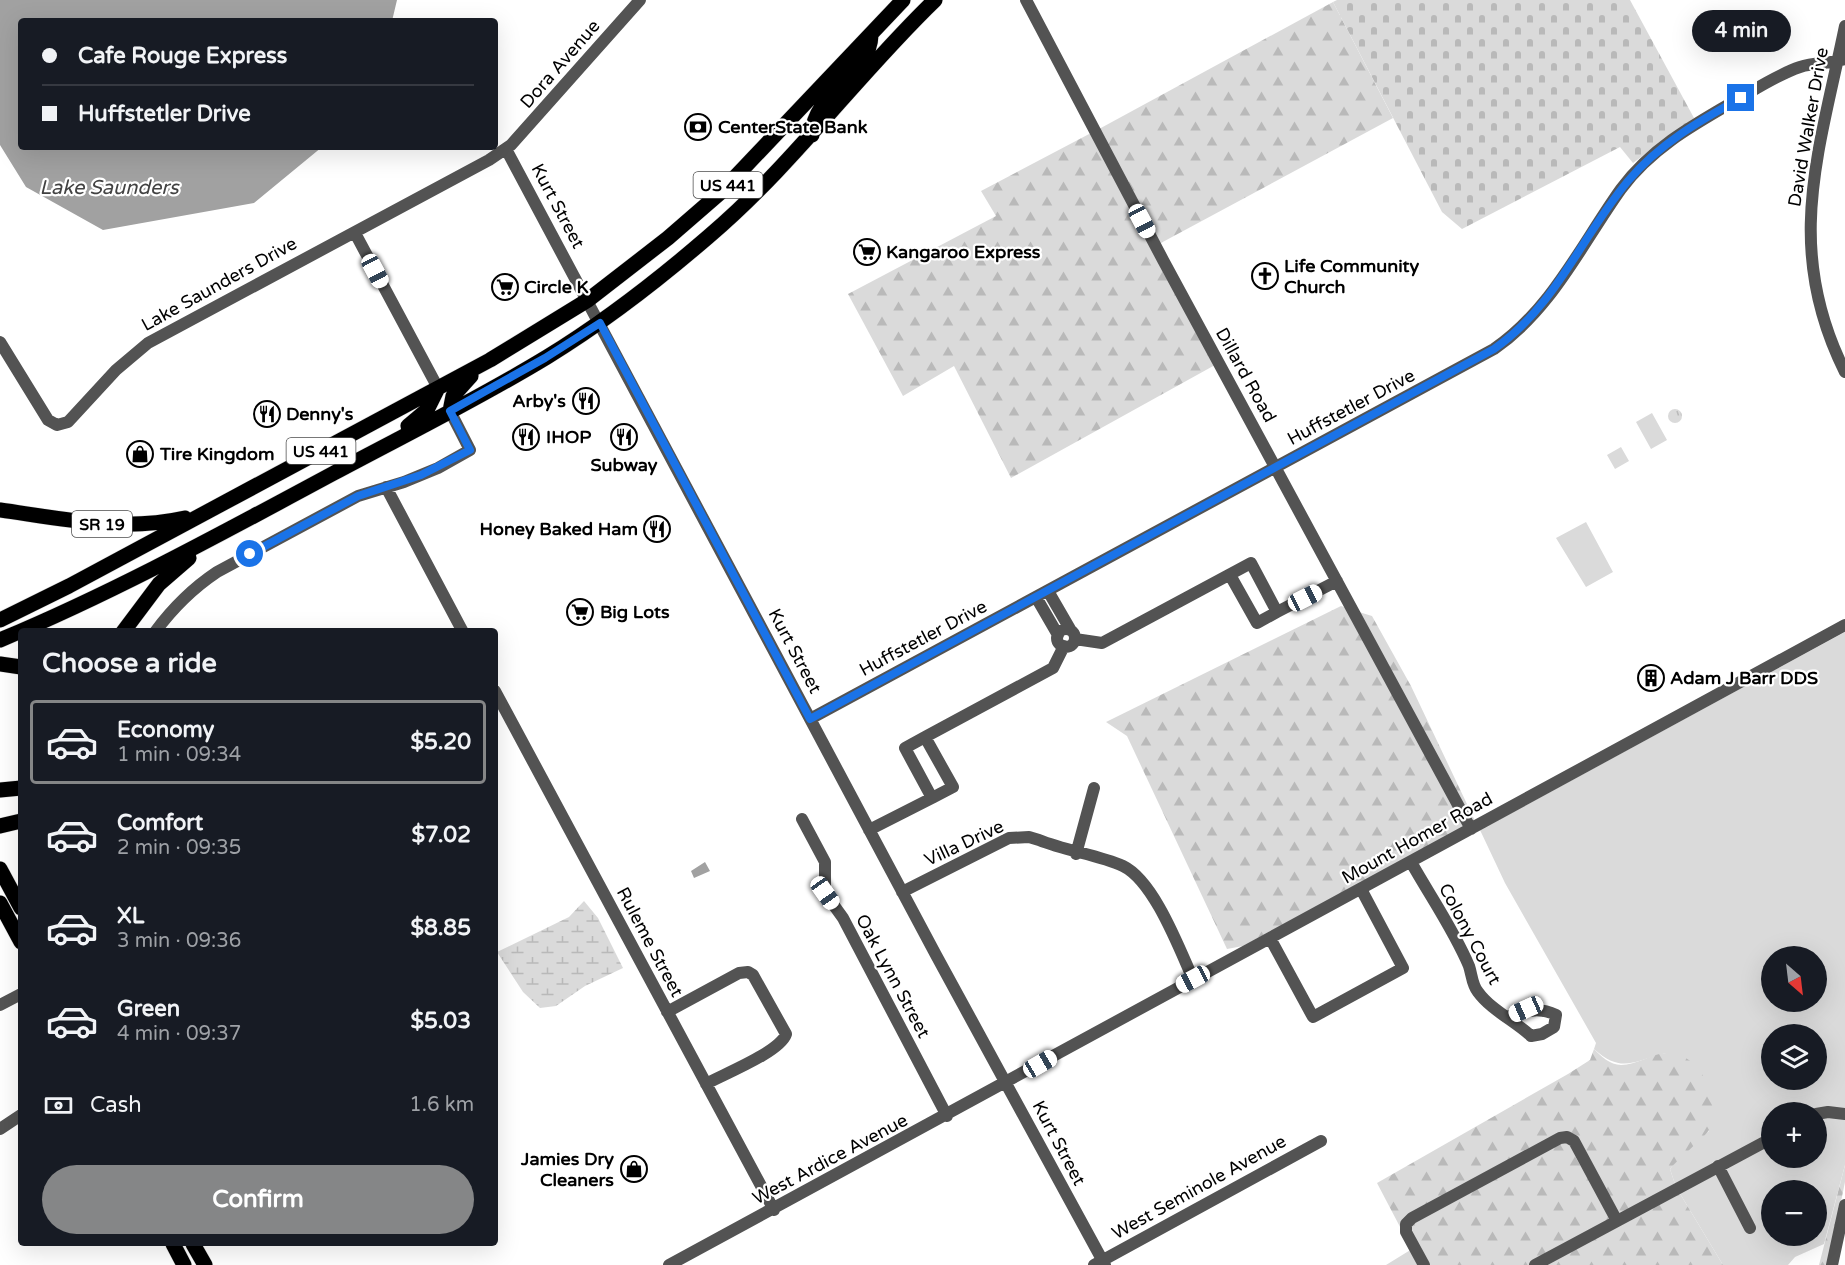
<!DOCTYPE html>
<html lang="en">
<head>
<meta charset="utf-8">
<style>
	:root { --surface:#171b24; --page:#20242c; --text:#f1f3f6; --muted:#9ea1a6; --line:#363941; --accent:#858687 }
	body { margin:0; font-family:"Varela Round",sans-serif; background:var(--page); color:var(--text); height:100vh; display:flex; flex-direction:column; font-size:22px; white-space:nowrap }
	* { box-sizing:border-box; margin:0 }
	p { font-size:20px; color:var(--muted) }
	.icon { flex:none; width:33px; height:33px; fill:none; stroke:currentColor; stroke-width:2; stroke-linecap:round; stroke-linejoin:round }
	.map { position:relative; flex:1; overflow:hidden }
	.details { position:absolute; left:18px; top:628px; width:480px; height:618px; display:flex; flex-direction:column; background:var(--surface); border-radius:6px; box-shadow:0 6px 24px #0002 }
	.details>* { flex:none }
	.banner { position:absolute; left:18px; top:18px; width:480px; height:132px; border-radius:6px; box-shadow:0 6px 24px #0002; display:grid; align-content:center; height:132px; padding:0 24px; background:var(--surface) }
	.needle { width:39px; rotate:152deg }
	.controls { position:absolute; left:1761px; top:946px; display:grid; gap:12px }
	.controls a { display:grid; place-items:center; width:66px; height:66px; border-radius:50%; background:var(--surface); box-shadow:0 6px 24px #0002; font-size:30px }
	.end { position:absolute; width:27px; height:27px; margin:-14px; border:8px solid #1a73e8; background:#fff; box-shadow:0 0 0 3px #fff }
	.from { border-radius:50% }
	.bubble { position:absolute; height:42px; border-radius:21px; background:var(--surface); box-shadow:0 6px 24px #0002; font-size:20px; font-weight:700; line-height:42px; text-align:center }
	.car { position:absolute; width:18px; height:36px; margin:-18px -9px; border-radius:8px; box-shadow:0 0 4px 2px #0007; background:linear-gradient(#fff 24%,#345 0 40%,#fff 0 76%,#345 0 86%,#fff 0) }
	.banner b { display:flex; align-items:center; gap:21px; height:57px; font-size:22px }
	.banner b+b { border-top:2px solid var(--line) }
	.banner i { width:15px; height:15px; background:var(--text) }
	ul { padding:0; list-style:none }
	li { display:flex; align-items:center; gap:18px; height:84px; margin:0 12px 9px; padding:0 12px; border:3px solid transparent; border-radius:6px }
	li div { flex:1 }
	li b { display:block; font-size:22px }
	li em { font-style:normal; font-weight:700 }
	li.current { border-color:var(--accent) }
	li>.icon { width:54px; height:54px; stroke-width:1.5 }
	h2 { padding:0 24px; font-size:27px; line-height:72px }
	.pay { display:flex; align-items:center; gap:15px; height:66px; padding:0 24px; font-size:22px }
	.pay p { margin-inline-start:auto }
	.primary-button { display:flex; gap:12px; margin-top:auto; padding:12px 24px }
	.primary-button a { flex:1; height:69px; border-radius:36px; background:var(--accent); color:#fff; font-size:24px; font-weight:700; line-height:69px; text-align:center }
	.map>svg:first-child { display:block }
	.grass { fill:#dadada; fill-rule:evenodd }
	.forest { fill:url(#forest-firs) }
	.wetland { fill:url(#wetland-marsh) }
	.cemetery { fill:url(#cemetery-stones) }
	.park { fill:url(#park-tufts) }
	.water { fill:#a1a1a1 }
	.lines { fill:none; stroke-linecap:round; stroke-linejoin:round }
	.major-casing { stroke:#dbdbdb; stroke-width:16 }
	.minor { stroke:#535353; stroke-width:12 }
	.major { stroke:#000; stroke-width:15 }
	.route { stroke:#1a73e8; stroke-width:8 }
	.labels { text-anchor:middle; stroke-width:4.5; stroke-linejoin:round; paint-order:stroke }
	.shield { fill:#fff; stroke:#4c4c4c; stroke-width:1.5 }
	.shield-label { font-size:16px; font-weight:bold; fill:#000 }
	.street-label { font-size:18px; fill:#000; stroke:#fff }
	.poi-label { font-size:18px; font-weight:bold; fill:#000; stroke:#fff; text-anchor:start }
	.water-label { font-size:20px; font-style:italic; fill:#424242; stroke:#fff }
</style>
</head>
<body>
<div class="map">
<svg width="1845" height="1265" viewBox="0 0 1845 1265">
	<defs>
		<pattern id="forest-firs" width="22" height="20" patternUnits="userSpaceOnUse" patternTransform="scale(1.5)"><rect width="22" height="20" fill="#dadada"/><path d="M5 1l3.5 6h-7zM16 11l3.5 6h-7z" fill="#b9b9b9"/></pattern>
		<pattern id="wetland-marsh" width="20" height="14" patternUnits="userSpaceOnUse" patternTransform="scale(1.5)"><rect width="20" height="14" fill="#dadada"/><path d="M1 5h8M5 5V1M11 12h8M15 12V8" fill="none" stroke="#b9b9b9"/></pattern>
		<pattern id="cemetery-stones" width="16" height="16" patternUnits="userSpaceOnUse" patternTransform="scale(1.5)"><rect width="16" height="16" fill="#dadada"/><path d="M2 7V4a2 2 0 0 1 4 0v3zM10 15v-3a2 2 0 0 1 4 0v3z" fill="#b9b9b9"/></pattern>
		<pattern id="park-tufts" width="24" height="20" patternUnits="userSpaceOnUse" patternTransform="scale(1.5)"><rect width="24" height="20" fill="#dadada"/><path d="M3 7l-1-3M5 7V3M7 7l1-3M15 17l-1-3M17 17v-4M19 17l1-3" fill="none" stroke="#b9b9b9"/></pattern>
	</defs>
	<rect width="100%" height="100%" fill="#fff"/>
	<path class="grass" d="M1652,413L1667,440L1651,449L1636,422Z
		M1621,447L1629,461L1615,469L1607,455Z
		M1586,522L1613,572L1586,587L1556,538Z
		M1845,632V1165L1824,1244L1795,1257L1788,1265H1723L1676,1187L1670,1169L1681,1155L1709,1131L1666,1053C1633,1061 1622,1074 1594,1049L1596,1043L1505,883L1480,830ZM1772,957H1816V1002H1772ZM1772,1035H1816V1080H1772ZM1772,1113H1816V1158H1772ZM1772,1191H1816V1236H1772Z
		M1412,1249L1420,1265H1386Z"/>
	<path class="forest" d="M1333,2L1393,118L1159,244L1099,129Z
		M1091,133L1215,365L1011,478L954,366L903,396L848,294L996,216L981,191Z
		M1341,606L1347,608L1465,826L1243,946L1227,949L1127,736L1106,722Z
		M1359,612L1372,616L1411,686L1475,821L1473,822Z
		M1594,1049C1601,1056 1610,1065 1621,1065C1636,1065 1651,1054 1666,1053C1701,1051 1722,1101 1709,1130C1706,1136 1678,1159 1670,1169L1676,1187L1723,1265H1420L1377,1183L1568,1074L1590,1060Z
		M1845,1165V1182L1828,1265H1819Z"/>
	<path class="wetland" d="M584,901L598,918L623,968L585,986L556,1006L540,1008L523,992L497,952L569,917Z"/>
	<path class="cemetery" d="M1337,0H1630L1694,118L1633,163L1620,147L1462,229L1442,212L1333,2Z"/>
	<path class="park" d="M1668 416a7 7 0 1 1 14 0a7 7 0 1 1-14 0Z"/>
	<path class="water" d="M0,0H397L392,21H21V147H322L254,203L103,230L26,187L0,145Z
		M705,862L710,871L694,878L691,871Z"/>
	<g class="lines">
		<defs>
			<path id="major" d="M812,135C813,92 870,76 871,35
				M450,411L453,396L471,376
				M408,426L427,410L438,388
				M0,510C63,519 123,532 185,518
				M0,620L69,586L490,360L588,300L668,238L721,192L903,0
				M123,632L159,584L189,558
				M0,640C115,592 224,532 334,473C405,435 478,399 547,357C604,322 657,281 708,237C792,166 856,76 935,0
				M0,664L21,667
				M0,790L21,788
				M0,826L21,821
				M0,869L21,908
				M0,903L21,942
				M173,1244L184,1265
				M193,1244L205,1265"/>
		</defs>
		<use href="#major" class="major-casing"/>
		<path class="minor" d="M1026,0L1163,260L1471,829
			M1845,26C1819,153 1783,248 1845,372
			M506,149L936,955L1105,1265
			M355,233L438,388
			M0,342L48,420L57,425L68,422L116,370L148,343L489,160L511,145L640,0
			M386,487L463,632
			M1048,591L1070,629
			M1036,597L1058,635
			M1277,612L1337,581
			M1057 638a9 9 0 1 1 18 0a9 9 0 1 1-18 0Z
			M155,632C172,609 193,588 217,572L358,496L404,482L438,468L470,450L450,411
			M1075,639L1102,643L1251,563L1277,612L1257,623L1230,575
			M495,691L774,1210
			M810,719L1494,349C1552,309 1581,245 1621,189C1652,147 1695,124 1740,98C1759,87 1779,74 1800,67C1815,62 1831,64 1845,59
			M925,737L953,787L932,798L905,748L925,737L1053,668L1064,646
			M802,819L825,862V893L843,918L947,1116
			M869,830L932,798
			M1076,854L1094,788
			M1411,862C1430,896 1454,930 1469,966C1472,975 1472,985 1478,992C1491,1010 1515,1021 1531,1036L1542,1034L1554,1027L1556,1015C1537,1006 1525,1012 1506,1017
			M902,892L1009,838L1029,837L1039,840C1066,851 1099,855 1123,866C1154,881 1179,948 1193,979
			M1270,938L1313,1017L1403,968L1361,889
			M0,1005L21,994
			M667,1012L739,973L748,972L753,975L786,1034C780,1052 724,1074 706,1084
			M1816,1114L1828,1112L1845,1114
			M0,1129L21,1115
			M1718,1166L1750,1228
			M669,1265L1845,625
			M1094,1265L1321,1141
			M1424,1265L1406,1232V1224L1412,1218L1560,1138L1567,1137L1574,1141L1617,1221
			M1535,1265L1772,1138
			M1832,1265L1845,1205"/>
		<use href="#major" class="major"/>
	</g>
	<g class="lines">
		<path class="route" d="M250,554L358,496L421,475L470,450L450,411L545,358L600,323L810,719L1494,349C1556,306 1581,237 1628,181C1659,144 1699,121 1741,98"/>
	</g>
	<defs>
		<symbol id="bank-ring" viewBox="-11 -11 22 22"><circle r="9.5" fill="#fff" stroke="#000" stroke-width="1.5"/><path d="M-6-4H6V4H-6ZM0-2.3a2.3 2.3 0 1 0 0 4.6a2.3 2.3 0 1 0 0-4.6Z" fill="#000"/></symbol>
		<symbol id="supermarket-ring" viewBox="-11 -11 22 22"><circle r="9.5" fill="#fff" stroke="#000" stroke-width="1.5"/><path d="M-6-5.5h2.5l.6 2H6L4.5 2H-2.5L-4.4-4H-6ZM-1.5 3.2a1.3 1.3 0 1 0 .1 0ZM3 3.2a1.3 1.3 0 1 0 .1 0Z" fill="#000"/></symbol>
		<symbol id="church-ring" viewBox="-11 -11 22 22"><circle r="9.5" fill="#fff" stroke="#000" stroke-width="1.5"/><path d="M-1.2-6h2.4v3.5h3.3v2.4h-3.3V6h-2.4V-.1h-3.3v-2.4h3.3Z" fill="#000"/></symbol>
		<symbol id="restaurant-ring" viewBox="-11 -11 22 22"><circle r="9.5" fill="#fff" stroke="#000" stroke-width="1.5"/><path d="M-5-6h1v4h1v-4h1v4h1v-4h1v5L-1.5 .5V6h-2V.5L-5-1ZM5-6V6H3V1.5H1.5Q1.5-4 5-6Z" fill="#000"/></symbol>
		<symbol id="shop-ring" viewBox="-11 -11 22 22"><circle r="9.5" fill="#fff" stroke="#000" stroke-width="1.5"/><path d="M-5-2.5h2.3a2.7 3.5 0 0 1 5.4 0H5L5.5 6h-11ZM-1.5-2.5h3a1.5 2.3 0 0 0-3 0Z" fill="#000"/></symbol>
		<symbol id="building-ring" viewBox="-11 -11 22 22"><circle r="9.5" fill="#fff" stroke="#000" stroke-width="1.5"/><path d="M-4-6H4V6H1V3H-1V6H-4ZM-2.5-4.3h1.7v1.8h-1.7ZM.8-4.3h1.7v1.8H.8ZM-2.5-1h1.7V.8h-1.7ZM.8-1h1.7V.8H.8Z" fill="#000"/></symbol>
	</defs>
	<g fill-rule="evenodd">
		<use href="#bank-ring" x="683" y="112" width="30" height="30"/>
		<use href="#supermarket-ring" x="852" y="237" width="30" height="30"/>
		<use href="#church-ring" x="1250" y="261" width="30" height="30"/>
		<use href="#supermarket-ring" x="490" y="272" width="30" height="30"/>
		<use href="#restaurant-ring" x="571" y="386" width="30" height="30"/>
		<use href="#restaurant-ring" x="252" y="399" width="30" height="30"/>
		<use href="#restaurant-ring" x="511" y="422" width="30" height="30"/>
		<use href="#restaurant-ring" x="609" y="422" width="30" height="30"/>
		<use href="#shop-ring" x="125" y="439" width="30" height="30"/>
		<use href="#restaurant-ring" x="642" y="514" width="30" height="30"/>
		<use href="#supermarket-ring" x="565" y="597" width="30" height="30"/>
		<use href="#building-ring" x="1636" y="663" width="30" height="30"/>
		<use href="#shop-ring" x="619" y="1154" width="30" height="30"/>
	</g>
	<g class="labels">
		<g class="shield">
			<rect x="693.5" y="172" width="69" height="26" rx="4.5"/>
			<rect x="286.5" y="438" width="69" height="26" rx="4.5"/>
			<rect x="72" y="511" width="60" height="26" rx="4.5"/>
		</g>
		<g class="shield-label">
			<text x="728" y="191">US 441</text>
			<text x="321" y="457">US 441</text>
			<text x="102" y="530">SR 19</text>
		</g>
		<g class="street-label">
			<text transform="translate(560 64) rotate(-49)" y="6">Dora Avenue</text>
			<text transform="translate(1808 127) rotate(-80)" y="6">David Walker Drive</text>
			<text transform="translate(558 206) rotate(62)" y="6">Kurt Street</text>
			<text transform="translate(219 284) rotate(-29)" y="6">Lake Saunders Drive</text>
			<text transform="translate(1246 375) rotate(61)" y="6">Dillard Road</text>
			<text transform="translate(1351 407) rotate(-28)" y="6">Huffstetler Drive</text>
			<text transform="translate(923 638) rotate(-28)" y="6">Huffstetler Drive</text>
			<text transform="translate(795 651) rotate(62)" y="6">Kurt Street</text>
			<text transform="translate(1417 838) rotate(-29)" y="6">Mount Homer Road</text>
			<text transform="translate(964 843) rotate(-25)" y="6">Villa Drive</text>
			<text transform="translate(1470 934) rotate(62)" y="6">Colony Court</text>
			<text transform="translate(650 942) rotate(62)" y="6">Ruleme Street</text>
			<text transform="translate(893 976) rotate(62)" y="6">Oak Lynn Street</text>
			<text transform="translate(1059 1143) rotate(62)" y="6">Kurt Street</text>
			<text transform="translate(830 1159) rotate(-28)" y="6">West Ardice Avenue</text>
			<text transform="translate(1199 1187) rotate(-29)" y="6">West Seminole Avenue</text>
		</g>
		<g class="poi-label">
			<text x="718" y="133">CenterState Bank</text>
			<text x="886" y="258">Kangaroo Express</text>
			<text x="1284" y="272">Life Community<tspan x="1284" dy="21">Church</tspan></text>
			<text x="524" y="293">Circle K</text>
			<text x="566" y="407" text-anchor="end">Arby's</text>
			<text x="286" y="420">Denny's</text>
			<text x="546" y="443">IHOP</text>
			<text x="160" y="460">Tire Kingdom</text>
			<text x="624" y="471" text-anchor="middle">Subway</text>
			<text x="638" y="535" text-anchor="end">Honey Baked Ham</text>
			<text x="600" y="618">Big Lots</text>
			<text x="1670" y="684">Adam J Barr DDS</text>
			<text x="614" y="1165" text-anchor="end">Jamies Dry<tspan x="614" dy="21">Cleaners</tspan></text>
		</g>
		<g class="water-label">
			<text x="109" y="194">Lake Saunders</text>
		</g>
	</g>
</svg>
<div class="controls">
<a><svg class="needle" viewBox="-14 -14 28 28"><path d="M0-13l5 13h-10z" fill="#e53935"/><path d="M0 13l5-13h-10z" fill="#9ea1a6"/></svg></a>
<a><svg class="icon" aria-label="layers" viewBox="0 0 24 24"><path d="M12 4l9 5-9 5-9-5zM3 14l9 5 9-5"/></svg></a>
<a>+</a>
<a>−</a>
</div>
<i class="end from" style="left:250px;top:554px"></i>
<i class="end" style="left:1741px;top:98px"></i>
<div class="bubble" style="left:1692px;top:10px;width:99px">4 min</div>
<i class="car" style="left:1142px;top:221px;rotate:152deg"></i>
<i class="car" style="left:375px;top:271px;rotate:152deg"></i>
<i class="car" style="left:1305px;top:598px;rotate:63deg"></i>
<i class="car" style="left:825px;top:893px;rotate:145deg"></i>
<i class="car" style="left:1193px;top:979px;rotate:242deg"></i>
<i class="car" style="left:1526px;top:1009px;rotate:246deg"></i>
<i class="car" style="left:1040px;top:1064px;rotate:60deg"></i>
<div class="banner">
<b><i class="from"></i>Cafe Rouge Express</b>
<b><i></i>Huffstetler Drive</b>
</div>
<section class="details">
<h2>Choose a ride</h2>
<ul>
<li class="current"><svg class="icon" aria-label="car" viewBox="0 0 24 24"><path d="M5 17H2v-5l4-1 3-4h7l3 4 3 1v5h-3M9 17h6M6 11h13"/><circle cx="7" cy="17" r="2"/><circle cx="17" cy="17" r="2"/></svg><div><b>Economy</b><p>1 min · 09:34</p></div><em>$5.20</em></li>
<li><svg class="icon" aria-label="car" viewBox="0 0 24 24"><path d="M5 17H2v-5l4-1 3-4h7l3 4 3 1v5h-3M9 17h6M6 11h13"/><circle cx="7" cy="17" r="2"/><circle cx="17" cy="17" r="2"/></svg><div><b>Comfort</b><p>2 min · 09:35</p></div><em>$7.02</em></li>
<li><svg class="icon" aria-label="car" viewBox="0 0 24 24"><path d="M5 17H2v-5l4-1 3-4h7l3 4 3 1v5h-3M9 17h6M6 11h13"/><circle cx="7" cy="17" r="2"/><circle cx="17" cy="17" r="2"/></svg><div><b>XL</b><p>3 min · 09:36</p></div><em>$8.85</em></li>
<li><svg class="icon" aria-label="car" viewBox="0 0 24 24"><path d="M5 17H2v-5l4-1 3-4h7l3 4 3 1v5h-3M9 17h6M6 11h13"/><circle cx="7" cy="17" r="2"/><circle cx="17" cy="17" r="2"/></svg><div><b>Green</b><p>4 min · 09:37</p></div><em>$5.03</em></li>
</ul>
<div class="pay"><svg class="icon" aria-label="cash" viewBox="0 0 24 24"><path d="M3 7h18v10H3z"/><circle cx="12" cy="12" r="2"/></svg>Cash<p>1.6 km</p></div>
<div class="primary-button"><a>Confirm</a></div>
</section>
</div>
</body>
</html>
